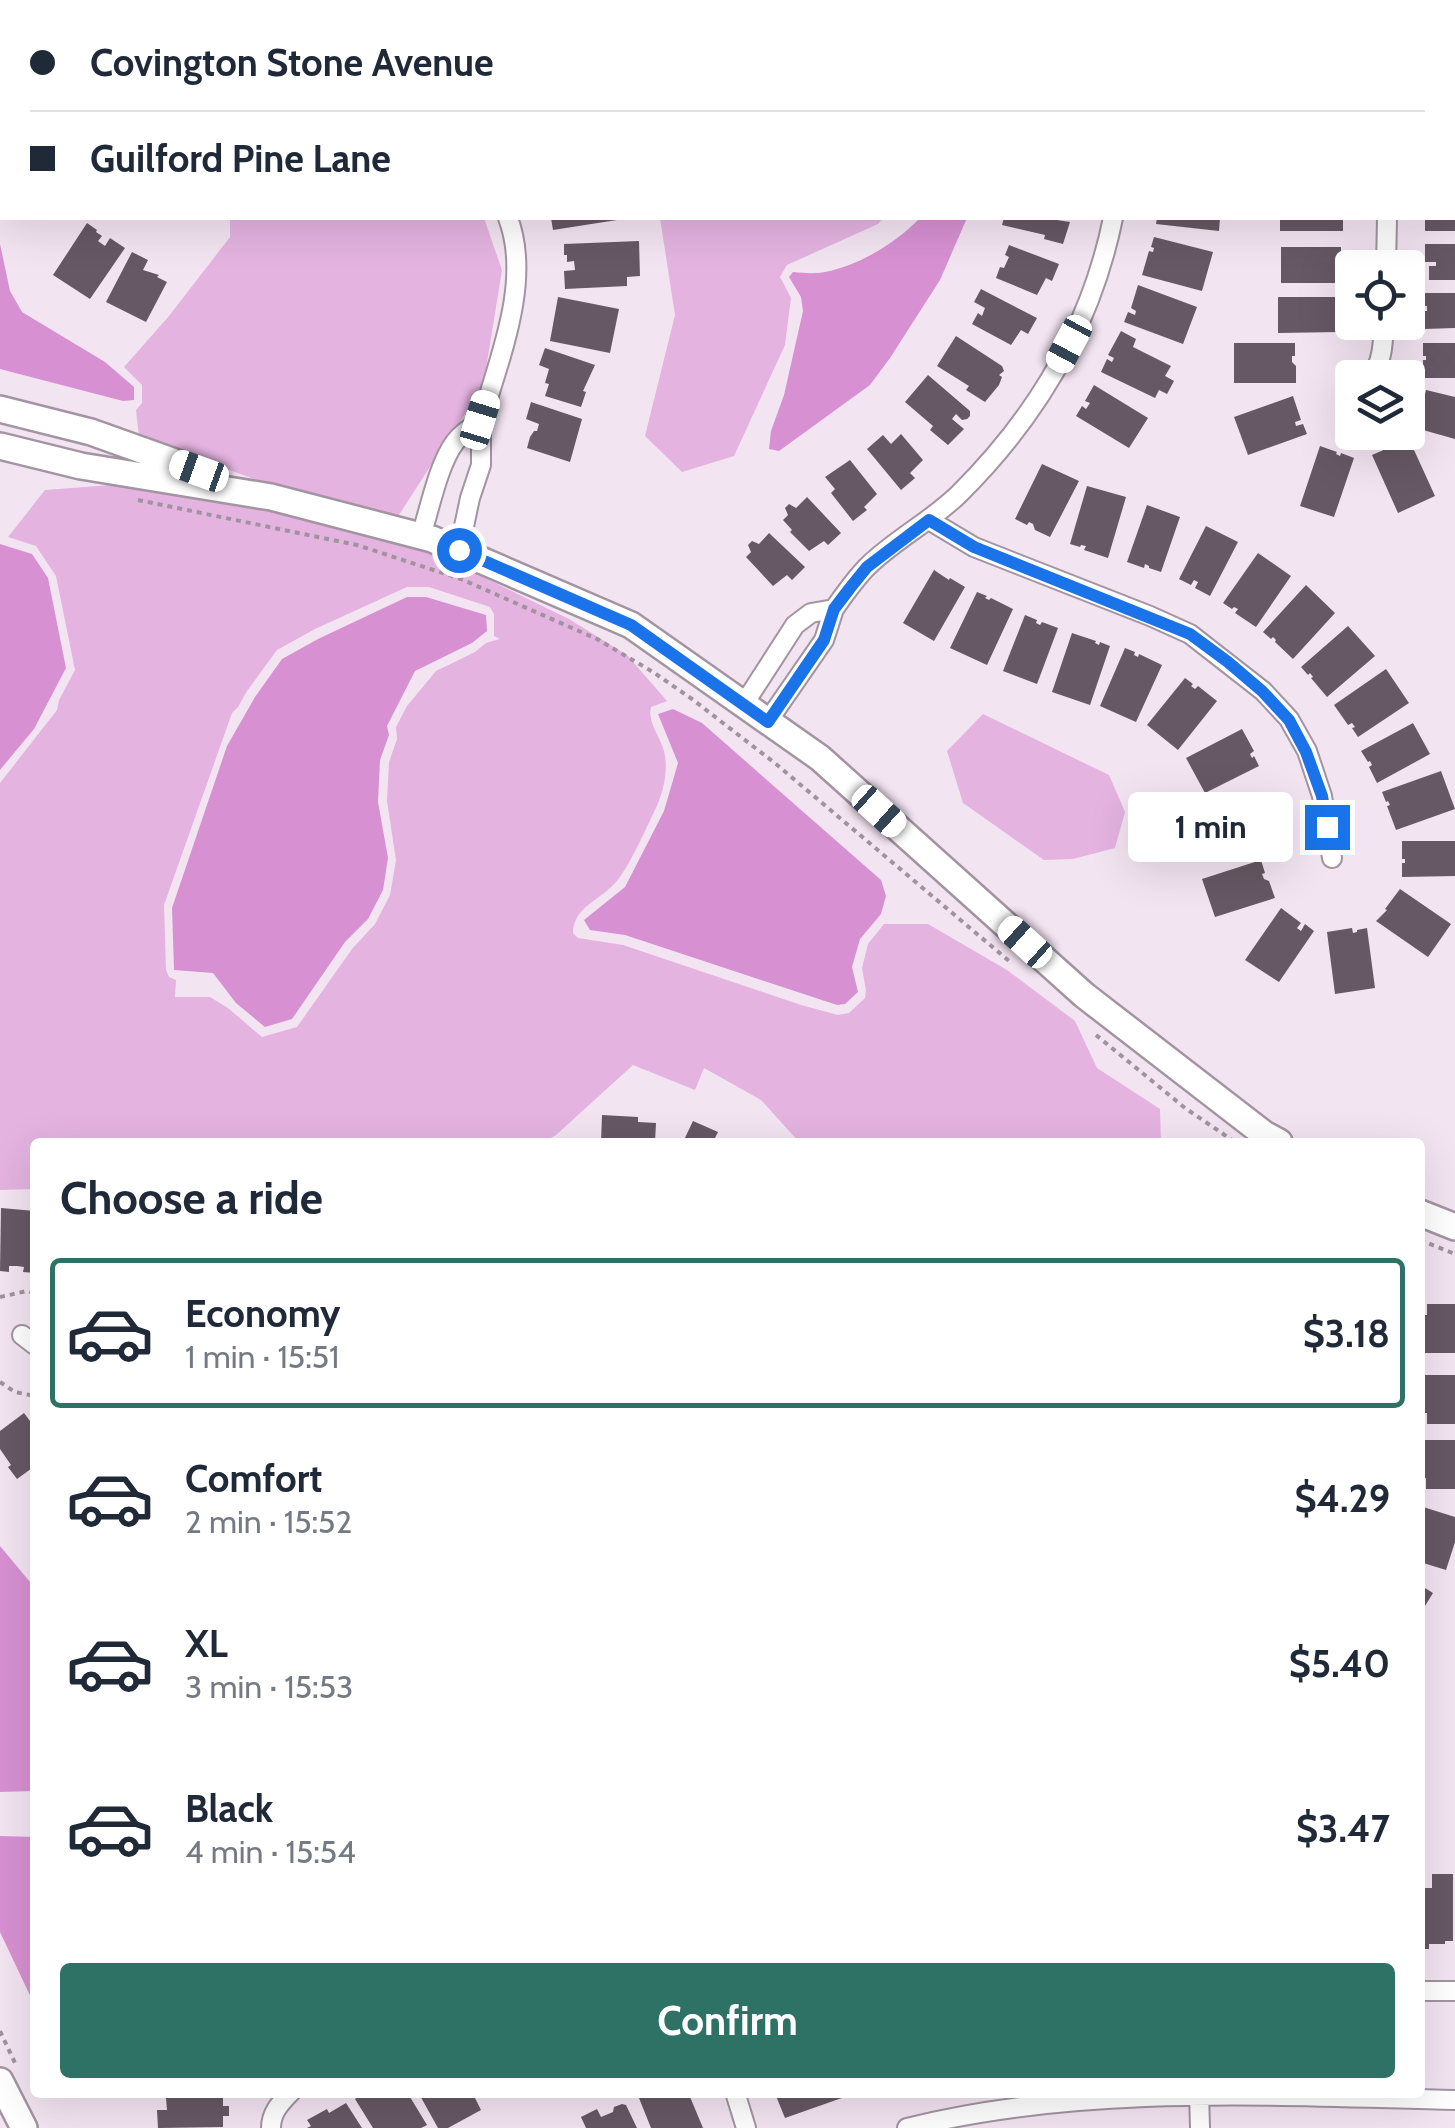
<!DOCTYPE html>
<html lang="en">
<head>
<meta charset="utf-8">
<style>
	:root { --surface:#fff; --page:#f6f6f7; --text:#1f2937; --muted:#747a83; --line:#e0e1e3; --accent:#2e7266 }
	body { margin:0; font-family:Cabin,sans-serif; background:var(--page); color:var(--text); height:100vh; display:flex; flex-direction:column; font-size:38px; white-space:nowrap }
	* { box-sizing:border-box; margin:0 }
	p { font-size:32px; color:var(--muted) }
	.icon { flex:none; width:55px; height:55px; fill:none; stroke:currentColor; stroke-width:2; stroke-linecap:round; stroke-linejoin:round }
	.map { position:relative; flex:1; overflow:hidden }
	.side { position:absolute; left:30px; top:1138px; width:1395px; height:960px; display:flex; flex-direction:column; background:var(--surface); border-radius:10px; box-shadow:0 10px 40px #0002 }
	.side>* { flex:none }
	.banner { position:absolute; left:0px; top:0px; width:1455px; height:220px; box-shadow:0 10px 40px #0002; display:grid; align-content:center; height:220px; padding:0 30px; background:var(--surface) }
	.tools { position:absolute; left:1335px; top:250px; display:grid; gap:20px }
	.tools a { display:grid; place-items:center; width:90px; height:90px; border-radius:10px; background:var(--surface); box-shadow:0 10px 40px #0002; font-size:50px }
	.end { position:absolute; width:45px; height:45px; margin:-22px; border:12px solid #1a73e8; background:#fff; box-shadow:0 0 0 5px #fff }
	.from { border-radius:50% }
	.bubble { position:absolute; height:70px; border-radius:10px; background:var(--surface); box-shadow:0 10px 40px #0002; font-size:32px; font-weight:700; line-height:70px; text-align:center }
	.car { position:absolute; width:30px; height:60px; margin:-30px -15px; border-radius:12px; box-shadow:0 0 8px 2px #0007; background:linear-gradient(#fff 24%,#345 0 40%,#fff 0 76%,#345 0 86%,#fff 0) }
	.banner b { display:flex; align-items:center; gap:35px; height:95px; font-size:38px }
	.banner b+b { border-top:2px solid var(--line) }
	.banner i { width:25px; height:25px; background:var(--text) }
	ul { padding:0; list-style:none }
	li { display:flex; align-items:center; gap:30px; height:150px; margin:0 20px 15px; padding:0 10px; border:5px solid transparent; border-radius:10px }
	li div { flex:1 }
	li b { display:block; font-size:38px }
	li em { font-style:normal; font-weight:700 }
	li.selected { border-color:var(--accent) }
	li>.icon { width:90px; height:90px; stroke-width:1.5 }
	h2 { padding:0 30px; font-size:45px; line-height:120px }
	.action { display:flex; gap:20px; margin-top:auto; padding:20px 30px }
	.action a { flex:1; height:115px; border-radius:10px; background:var(--accent); color:#fff; font-size:40px; font-weight:700; line-height:115px; text-align:center }
	.map>svg:first-child { display:block }
	.green { fill:#e4b3e0; fill-rule:evenodd }
	.water { fill:#d790d2 }
	.building { fill:#665864 }
	.lines { fill:none; stroke-linecap:round; stroke-linejoin:round }
	.street-casing { stroke:#a294a1; stroke-width:22 }
	.secondary-casing { stroke:#a294a1; stroke-width:30 }
	.path { stroke:#9f949e; stroke-width:4; stroke-dasharray:5 5; stroke-linecap:butt }
	.street { stroke:#fff; stroke-width:18 }
	.secondary { stroke:#fff; stroke-width:25 }
	.route { stroke:#1a73e8; stroke-width:12 }
</style>
</head>
<body>
<div class="map">
<svg width="1455" height="2128" viewBox="0 0 1455 2128">
	<rect width="100%" height="100%" fill="#f3e4f2"/>
	<path class="green" d="M697,0H959V2H694Z
		M230,218H484L502,270L486,369L479,392L459,423L444,439L435,459L397,518L273,486L139,437L136,410L142,403V385L124,367L169,316L230,237Z
		M660,218H883L878,224L787,265L780,277L791,298L785,345L734,456L682,472L645,436L675,315Z
		M125,484L269,508L428,550L569,619L627,655L667,701L651,707C647,722 660,736 664,751C669,771 663,794 654,812C645,831 629,867 616,882C601,900 573,907 573,933L578,938L623,945L801,1005L838,1015L849,1013L865,998L866,990L862,968L868,944L884,924H928L1007,970L1075,1021L1097,1068L1160,1109L1161,1142H799L761,1100L704,1068L695,1090L633,1065L556,1135L544,1142H35V1189L0,1190V783L57,710L59,700L75,670L56,576L36,546L8,537L45,490ZM407,587H429L490,607L494,614V636L500,639L486,643L475,652L436,671L407,706L396,727L397,739L389,762L387,801L396,860L390,895L375,924L352,949L297,1027L262,1037L228,1008L210,997H175L176,980L169,977L166,970L164,905L232,713L238,707L247,691L277,650L315,629Z
		M983,714L1109,775L1125,812L1115,848L1073,859L1044,860L963,803L947,751Z"/>
	<path class="water" d="M920,218H967L940,280L890,358L870,385L779,451L769,449L771,431L784,395L803,311L801,297L789,277L793,272C804,273 815,274 825,272C860,265 896,243 920,218Z
		M0,244L10,291L22,312L105,362L134,387V400L123,401L0,369Z
		M0,544L32,554L48,578L66,668L34,729L0,770Z
		M407,597H426L486,615L487,631L472,643L415,671L387,726L389,735L380,760L378,802L388,858L383,890L368,919L345,942L292,1019L265,1027L236,1003L213,973L174,970L172,908L227,746L255,697L282,659L318,639Z
		M673,709L702,723L881,880L886,896L881,914L860,939L852,967L858,992L845,1004L837,1005L625,935L590,930L584,920L625,887L664,811L678,763L658,714Z
		M0,1546L35,1588V1791L0,1792Z
		M0,1836L35,1837V2006L0,1932Z"/>
	<path class="building" d="M551,218H617V220L553,230Z
		M1004,218H1058L1057,220L1070,222L1063,244L1044,239L1045,235L1002,225Z
		M1157,218H1220L1219,231L1156,224Z
		M1280,218H1343V231H1280Z
		M1425,218H1455V231H1425Z
		M87,223L97,230L96,232L102,236L98,241L105,246L110,238L125,248L90,299L53,275Z
		M1154,237L1213,252L1202,291L1142,275L1149,251L1153,252L1154,248L1151,247Z
		M639,241L640,276L627,277V286L565,289L564,271L575,270L574,261L567,262V255H564V244Z
		M1425,244H1455V280H1429V266H1436V262H1425Z
		M1009,245L1059,264L1052,281L1046,278L1037,295L996,278L1000,267L1004,268L1009,257L1005,255Z
		M1281,247H1341V265H1337V269H1340V283H1281Z
		M132,252L148,260L143,270L159,275L157,277L167,282L146,322L106,302Z
		M1138,285L1197,307L1183,344L1124,322L1128,312L1135,315L1136,311L1131,308Z
		M981,289L1037,318L1028,334L1021,330L1011,345L972,324L978,313L982,316L985,308L974,302Z
		M1425,293H1455V328L1424,329V311H1427V306H1425Z
		M558,297L619,309L610,353L550,341Z
		M1278,297H1340V315H1335V321H1340V332L1278,333Z
		M1121,331L1136,339L1133,347L1171,366L1165,376L1174,381L1167,394L1159,390L1155,398L1101,372L1107,359L1112,362L1114,358L1108,355Z
		M956,336L1002,366L1004,371L999,375L1002,377L999,385L985,402L966,390L969,386L937,366Z
		M1234,343H1295V356H1292V362L1296,366V383H1234Z
		M1423,343H1455V378H1423V360H1426V356H1423Z
		M545,348L595,365L583,391L586,392L581,407L545,396L549,384L545,383L549,369L539,365Z
		M928,375L970,411V416L967,419L962,420L956,414L952,419L964,429L948,445L930,430L933,426L905,402Z
		M1094,385L1148,418L1129,448L1076,416L1082,406L1086,409L1090,403L1085,401Z
		M1426,390L1455,397V439L1416,428L1418,418L1421,419L1422,414H1420Z
		M1293,396L1301,420L1295,422L1296,426L1303,424L1307,434L1248,455L1234,417Z
		M531,402L582,419L570,462L527,448L530,437L534,431H537L539,424L526,419Z
		M901,434L923,460L910,473L915,478L901,490L867,449L883,435L891,444Z
		M1409,439L1435,496L1398,513L1372,455L1395,445L1396,448L1401,446L1400,443Z
		M1320,446L1337,452L1336,454L1340,456L1341,453L1354,458L1334,517L1300,506Z
		M850,460L877,494L864,507L867,510L853,521L831,493L835,489L825,477Z
		M1042,464L1079,481L1050,537L1035,530L1033,524L1029,522L1027,525L1015,519Z
		M1087,486L1126,497L1108,558L1084,550L1086,546L1081,545L1080,547L1070,544Z
		M807,497L841,533L828,545L824,541L809,551L790,532L792,530L783,520L788,515L785,508L789,504L796,508Z
		M1147,505L1180,517L1161,572L1149,568V566L1145,564L1144,568L1127,562Z
		M1206,526L1238,542L1210,596L1195,588L1198,582L1194,580L1191,585L1179,579Z
		M769,533L805,567L792,580L787,575L773,586L746,557L751,552L748,545L752,541L759,544Z
		M1258,553L1291,576L1256,627L1235,613L1238,609L1234,607L1232,609L1223,603Z
		M934,570L949,580L950,578L965,587L934,641L903,623Z
		M1306,585L1335,613L1293,659L1275,642L1276,640L1273,637L1271,639L1263,632Z
		M977,592L987,596L985,598L989,600L991,598L1013,609L987,665L950,648Z
		M1025,615L1037,620L1036,623L1040,625L1042,622L1058,628L1037,684L1003,671Z
		M1348,626L1375,656L1327,697L1311,678L1313,677L1310,673L1308,675L1301,667Z
		M1072,633L1096,641L1095,643L1099,645L1100,642L1110,646L1090,705L1052,692Z
		M1125,648L1135,652L1134,655L1138,657L1139,654L1162,665L1136,722L1100,706Z
		M1386,669L1409,703L1358,737L1352,728L1355,727L1352,723L1348,725L1334,705Z
		M1185,678L1193,684L1191,686L1195,689L1198,686L1217,701L1178,750L1147,725Z
		M1413,723L1430,754L1377,783L1369,767L1372,765L1370,761L1368,762L1361,751Z
		M1242,729L1254,751L1250,754L1252,758L1254,756L1259,766L1205,793L1186,758Z
		M1441,771L1455,809L1396,830L1387,806L1390,805L1388,801L1386,802L1382,792Z
		M1265,799V810H1263V814H1268L1270,839L1207,844L1204,804Z
		M1402,841H1455V876L1402,877V863H1405V859H1402Z
		M1261,860L1265,873L1262,874L1264,879L1269,881L1275,898L1215,917L1202,879Z
		M1400,889L1451,924L1428,957L1376,921L1387,910L1385,909Z
		M1281,908L1301,923L1297,928L1301,931L1305,924L1314,931L1279,982L1245,960Z
		M1352,928L1353,933L1357,932V930L1367,928L1375,988L1335,994L1327,932Z
		M602,1115L638,1117V1122L656,1123L655,1142H601Z
		M693,1121L718,1132L714,1140L720,1142H683Z
		M1,1208L35,1211V1273L23,1272L24,1267L17,1266H9V1272L0,1271Z
		M1427,1304H1455V1353H1420V1326H1423V1315H1427Z
		M1420,1375H1455V1424H1427V1413H1422V1402H1420Z
		M24,1413L30,1421L35,1418V1466L17,1479L8,1467L11,1465L0,1449V1431Z
		M1420,1440H1455V1489H1426V1478H1422L1420,1467Z
		M1420,1506L1455,1517V1542L1446,1570L1420,1562Z
		M1420,1585L1433,1593L1420,1614Z
		M1432,1874H1453V1941H1445V1944H1429V1949H1420V1888H1432Z
		M366,2092H407L427,2125L421,2128H373L355,2099Z
		M418,2092H472L481,2110L448,2128H438Z
		M651,2092H688L703,2128H651L639,2098Z
		M788,2092H856V2093L785,2118L776,2096Z
		M223,2097V2106H229V2116H223V2127L158,2128L157,2110H167L166,2098Z
		M346,2103L362,2128H307L311,2126L307,2120L327,2109L329,2113Z
		M622,2104L626,2105L637,2128H586L581,2117L597,2109L601,2117L613,2112L614,2107Z"/>
	<g class="lines">
		<defs>
			<path id="street" d="M532,0L537,2
				M1116,0V2
				M257,2L259,0
				M1388,2L1389,0
				M1386,268L1387,218
				M1371,378C1383,361 1383,342 1384,322
				M481,421C499,359 532,281 508,218
				M929,520L974,547L1150,616L1190,634L1263,691L1289,719L1307,751L1322,796L1332,858
				M421,536C430,508 438,465 455,442C462,433 471,427 481,421V465L470,498L459,550
				M834,609C844,595 855,579 867,567C894,540 930,522 958,495C1036,418 1091,326 1113,218
				M744,704L795,625L811,613L834,609L824,640L768,721
				M22,1335L35,1345
				M1420,1991H1455
				M735,2092L746,2128
				M1199,2092L1200,2128
				M271,2128C271,2113 280,2103 291,2092
				M907,2128C1082,2084 1275,2096 1455,2100"/>
			<path id="secondary" d="M0,409L91,432L214,476
				M0,446L81,466L271,497L432,539L631,625L820,758L1084,995L1264,1134L1279,1142
				M1420,1213L1455,1227
				M0,2081L24,2128"/>
		</defs>
		<use href="#street" class="street-casing"/>
		<use href="#secondary" class="secondary-casing"/>
		<path class="path" d="M138,500L357,545L461,579L597,639L653,672L692,699L776,764L1009,961
			M1096,1035L1185,1108L1235,1142
			M1420,1240L1455,1254
			M0,1297L27,1291L35,1293
			M0,1382L15,1392L35,1396
			M0,2031L15,2063"/>
		<use href="#street" class="street"/>
		<use href="#secondary" class="secondary"/>
	</g>
	<g class="lines">
		<path class="route" d="M459,550L631,625L768,722L824,640L834,609L850,588L867,567L929,520L974,547L1190,634L1228,662L1262,691L1289,720L1306,752L1322,796L1327,827"/>
	</g>
</svg>
<div class="tools">
<a><svg class="icon" aria-label="locate" viewBox="0 0 24 24"><circle cx="12" cy="12" r="6"/><path d="M12 2v4M12 18v4M2 12h4M18 12h4"/></svg></a>
<a><svg class="icon" aria-label="layers" viewBox="0 0 24 24"><path d="M12 4l9 5-9 5-9-5zM3 14l9 5 9-5"/></svg></a>
</div>
<i class="end from" style="left:459px;top:550px"></i>
<i class="end" style="left:1327px;top:827px"></i>
<div class="bubble" style="left:1128px;top:792px;width:165px">1 min</div>
<i class="car" style="left:1069px;top:344px;rotate:208deg"></i>
<i class="car" style="left:480px;top:420px;rotate:17deg"></i>
<i class="car" style="left:199px;top:471px;rotate:290deg"></i>
<i class="car" style="left:879px;top:811px;rotate:132deg"></i>
<i class="car" style="left:1025px;top:942px;rotate:312deg"></i>
<div class="banner">
<b><i class="from"></i>Covington Stone Avenue</b>
<b><i></i>Guilford Pine Lane</b>
</div>
<section class="side">
<h2>Choose a ride</h2>
<ul>
<li class="selected"><svg class="icon" aria-label="car" viewBox="0 0 24 24"><path d="M5 17H2v-5l4-1 3-4h7l3 4 3 1v5h-3M9 17h6M6 11h13"/><circle cx="7" cy="17" r="2"/><circle cx="17" cy="17" r="2"/></svg><div><b>Economy</b><p>1 min · 15:51</p></div><em>$3.18</em></li>
<li><svg class="icon" aria-label="car" viewBox="0 0 24 24"><path d="M5 17H2v-5l4-1 3-4h7l3 4 3 1v5h-3M9 17h6M6 11h13"/><circle cx="7" cy="17" r="2"/><circle cx="17" cy="17" r="2"/></svg><div><b>Comfort</b><p>2 min · 15:52</p></div><em>$4.29</em></li>
<li><svg class="icon" aria-label="car" viewBox="0 0 24 24"><path d="M5 17H2v-5l4-1 3-4h7l3 4 3 1v5h-3M9 17h6M6 11h13"/><circle cx="7" cy="17" r="2"/><circle cx="17" cy="17" r="2"/></svg><div><b>XL</b><p>3 min · 15:53</p></div><em>$5.40</em></li>
<li><svg class="icon" aria-label="car" viewBox="0 0 24 24"><path d="M5 17H2v-5l4-1 3-4h7l3 4 3 1v5h-3M9 17h6M6 11h13"/><circle cx="7" cy="17" r="2"/><circle cx="17" cy="17" r="2"/></svg><div><b>Black</b><p>4 min · 15:54</p></div><em>$3.47</em></li>
</ul>
<div class="action"><a>Confirm</a></div>
</section>
</div>
</body>
</html>
